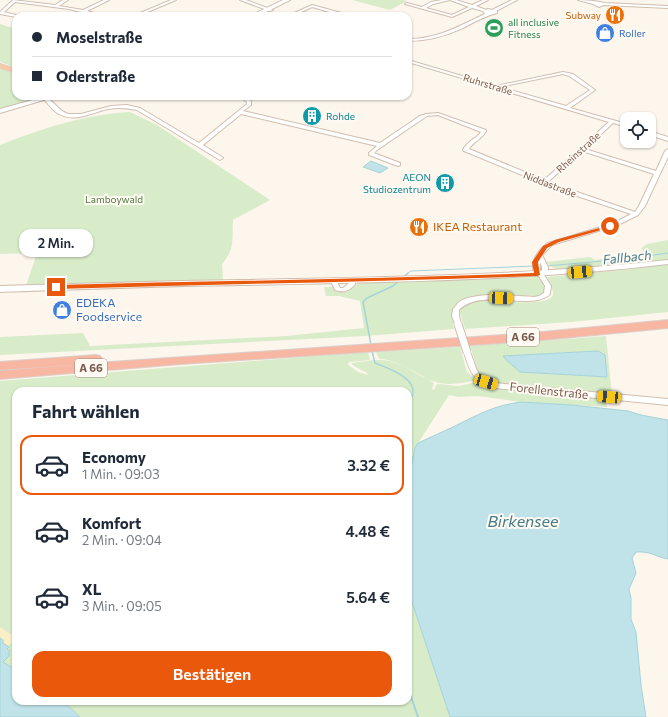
<!DOCTYPE html>
<html lang="de">
<head>
<meta charset="utf-8">
<style>
	:root { --surface:#fff; --page:#f2f2f3; --text:#1f2937; --muted:#747a83; --line:#e0e1e3; --accent:#ea580c }
	body { margin:0; font-family:Commissioner,sans-serif; background:var(--page); color:var(--text); height:100vh; display:flex; flex-direction:column; font-size:15px; white-space:nowrap }
	* { box-sizing:border-box; margin:0 }
	p { font-size:13px; color:var(--muted) }
	.icon { flex:none; width:22px; height:22px; fill:none; stroke:currentColor; stroke-width:2; stroke-linecap:round; stroke-linejoin:round }
	.map { position:relative; flex:1; overflow:hidden }
	.panel { position:absolute; left:12px; top:387px; width:400px; height:318px; display:flex; flex-direction:column; background:var(--surface); border-radius:12px; box-shadow:0 1px 3px #0004 }
	.panel>* { flex:none }
	.hud { position:absolute; left:12px; top:12px; width:400px; height:88px; border-radius:12px; box-shadow:0 1px 3px #0004; display:grid; align-content:center; height:88px; padding:0 20px; background:var(--surface) }
	.fabs { position:absolute; left:620px; top:112px; display:grid; gap:8px }
	.fabs a { display:grid; place-items:center; width:36px; height:36px; border-radius:8px; background:var(--surface); box-shadow:0 1px 3px #0004; font-size:20px }
	.end { position:absolute; width:18px; height:18px; margin:-9px; border:5px solid #ea580c; background:#fff; box-shadow:0 0 0 2px #fff }
	.from { border-radius:50% }
	.bubble { position:absolute; height:28px; border-radius:12px; background:var(--surface); box-shadow:0 1px 3px #0004; font-size:13px; font-weight:600; line-height:28px; text-align:center }
	.car { position:absolute; width:12px; height:24px; margin:-12px -6px; border-radius:5px; box-shadow:0 0 3px 1px #0007; background:linear-gradient(#f5c518 24%,#345 0 40%,#f5c518 0 76%,#345 0 86%,#f5c518 0) }
	.hud b { display:flex; align-items:center; gap:14px; height:38px; font-size:15px }
	.hud b+b { border-top:1px solid var(--line) }
	.hud i { width:10px; height:10px; background:var(--text) }
	ul { padding:0; list-style:none }
	li { display:flex; align-items:center; gap:12px; height:60px; margin:0 8px 6px; padding:0 12px; border:2px solid transparent; border-radius:12px }
	li div { flex:1 }
	li b { display:block; font-size:15px }
	li em { font-style:normal; font-weight:600 }
	li.current { border-color:var(--accent) }
	li>.icon { width:36px; height:36px; stroke-width:1.5 }
	h2 { padding:0 20px; font-size:18px; line-height:48px }
	.primary-button { display:flex; gap:8px; margin-top:auto; padding:8px 20px }
	.primary-button a { flex:1; height:46px; border-radius:12px; background:var(--accent); color:#fff; font-size:16px; font-weight:600; line-height:46px; text-align:center }
	.map>svg:first-child { display:block }
	.green { fill:#d8ecc9; fill-rule:evenodd }
	.sand { fill:#fcefc7 }
	.water { fill:#bfe3e8; stroke:#a5d3da }
	.lines { fill:none; stroke-linecap:round; stroke-linejoin:round }
	.stream-far2 { stroke:#a5d3da; stroke-width:1 }
	.stream-far1 { stroke:#a5d3da; stroke-width:1.5 }
	.stream { stroke:#a5d3da; stroke-width:2 }
	.minor-casing { stroke:#d1beb0; stroke-width:2 }
	.tertiary-casing { stroke:#d1beb0; stroke-width:2 }
	.secondary-casing { stroke:#d6c0b0; stroke-width:2 }
	.trunk-casing { stroke:#dad1cd; stroke-width:2 }
	.motorway-casing { stroke:#dad1cd; stroke-width:2 }
	.minor { fill:#fff; fill-rule:evenodd }
	.tertiary { fill:#fff; fill-rule:evenodd }
	.secondary { fill:#fff; fill-rule:evenodd }
	.trunk { fill:#f9c8a4; fill-rule:evenodd }
	.motorway { fill:#f7b7a3; fill-rule:evenodd }
	.minor-bridge-casing { stroke:#d1beb0; stroke-width:9; stroke-linecap:butt }
	.minor-bridge { stroke:#fff; stroke-width:7 }
	.route { fill:#ea580c }
	.labels { text-anchor:middle; stroke-width:4; stroke-linejoin:round; paint-order:stroke }
	.far-food-label { font-size:10px; fill:#c56008; stroke:#fffaf3; text-anchor:end }
	.far-leisure-label { font-size:10px; fill:#27864d; stroke:#fffaf3; text-anchor:start }
	.far-shop-label { font-size:10px; fill:#366cbe; stroke:#fffaf3; text-anchor:start }
	.far-street-label { font-size:10px; fill:#7a5c4d; stroke:#fffaf3 }
	.far-culture-label { font-size:10px; fill:#0d838f; stroke:#fffaf3; text-anchor:start }
	.far-park-label { font-size:10px; fill:#537a41; stroke:#fffaf3 }
	.shield { fill:#fffaf3; stroke:#a28b7f; stroke-width:1 }
	.shield-label { font-size:11px; font-weight:bold; fill:#7a5c4d }
	.food-label { font-size:12px; fill:#c56008; stroke:#fffaf3; text-anchor:start }
	.shop-label { font-size:12px; fill:#366cbe; stroke:#fffaf3; text-anchor:start }
	.street-label { font-size:12px; fill:#7a5c4d; stroke:#fffaf3 }
	.water-label { font-size:13px; font-style:italic; fill:#437c86; stroke:#fffaf3 }
	.near-water-label { font-size:16px; font-style:italic; fill:#437c86; stroke:#fffaf3 }
</style>
</head>
<body>
<div class="map">
<svg width="668" height="717" viewBox="0 0 668 717">
	<rect width="100%" height="100%" fill="#fdf6ec"/>
	<path class="green" d="M352,0H404L407,1L390,10Z
		M0,24L16,29V68L0,62Z
		M0,69L16,73V96H50L0,110Z
		M130,112L157,125L270,200L233,220C232,239 235,249 222,264L223,280L26,286L37,253L0,254V145C40,129 87,114 130,112Z
		M668,240V261L560,271L552,267L546,262L590,257L595,260L645,253L641,248L647,244Z
		M668,264V312L571,322L465,329L459,310C463,306 466,303 472,302C487,298 548,309 553,295C554,290 549,282 547,277L622,270Z
		M541,277L545,290L543,295L537,297L466,299L458,303L453,309L452,314L455,324L453,325L454,329L365,336L0,355V337L83,333L90,346L286,336L364,328L360,301L339,296H326L324,287H333L337,291L346,292L360,282Z
		M606,336L612,395L505,385C473,378 480,373 470,346ZM598,351L605,355L599,377L520,372L503,356Z
		M460,347L467,372L477,380C463,383 450,386 436,382C415,377 403,360 379,359L376,352Z
		M368,352L370,360L349,362L348,365L358,372L368,375L367,373L352,365V363C361,362 370,360 380,360C398,360 418,374 434,383L432,389L434,390L437,384L459,386L478,382L484,385L503,389L605,398L607,407L521,402L478,396L458,397L449,395L415,448L408,483V391H16V701H408V590L450,717H0V381Z"/>
	<path class="sand" d="M0,627L16,638L8,646L3,643V640L0,638Z"/>
	<path class="water" d="M371,161L388,168L380,173L363,167Z
		M598,351L605,355L607,377L520,372C514,366 508,363 503,356Z
		M521,402L572,405L628,411L641,415L668,420V559C655,557 652,551 636,552L632,558L636,573L629,589L631,598V619L636,632L641,685L646,717H450L408,590V483L415,448L418,443C430,437 443,432 455,426C477,415 495,405 521,402Z
		M0,638L3,640V643L9,647L7,649L10,651L8,654L10,655L3,662L16,670V701H63L80,717H0Z"/>
	<g class="lines">
		<path class="stream-far2" d="M546,266L626,259L668,253
			M407,274L411,271L535,266"/>
		<path class="stream-far1" d="M371,345L363,302L367,298L393,286L408,273
			M372,351L375,363C387,368 416,377 413,394C412,398 409,402 408,406"/>
		<path class="stream" d="M408,688L418,717"/>
		<defs>
			<path id="minor" d="M13,0L55,5L63,0H68L59,6L83,10L104,0H109L87,11L104,16H97L69,9L15,2L4,12L20,16L16,17L0,14V12Z
				M171,0H176L138,16H133Z
				M240,0H246L273,10L270,11Z
				M442,0H450L433,4L426,8L452,15L469,7L450,0H456L472,5L483,0H488L476,6L486,10L488,9L492,10L512,0H517L496,11H497V13C485,16 474,22 463,28C445,36 428,41 408,41V39C438,39 459,26 485,14L483,11L472,8L452,17L405,4L407,3L422,7L431,2Z
				M578,0C584,0 599,1 604,3L668,6V8L604,5L599,7L593,4Z
				M312,5L349,15L350,16H344L312,7L295,15L292,14Z
				M408,60L496,86L563,72L573,74L595,90L570,108L627,124V127L613,123L585,149L656,171L665,151L668,149V157L645,206L638,215L618,225L552,245L542,255L548,267V271L544,275L551,286L550,294C532,312 481,287 459,310V316L461,324L458,326H456L452,316L453,309C455,307 457,304 459,302C476,291 514,296 534,297L539,296L544,293L545,286L539,276H535C529,263 537,251 548,243L614,223L631,214L556,189L464,151L463,150C467,141 476,139 481,132L438,115L427,116L424,118L377,150L374,153L400,163V165L398,166L369,155V153L377,146L241,114L203,145L222,157L223,158L220,160L137,110C127,108 118,107 108,109C93,112 75,123 59,114C53,111 48,104 44,99L48,98L62,111L68,114H81L111,106L127,105L140,108L199,143L247,104V102L239,96H244L251,101V105L243,111L380,143L420,116L426,114L438,113L486,130V131C482,139 473,142 469,149L544,180L578,150V148H580L609,122L408,62ZM563,74L569,76L590,90L566,106L500,87ZM582,151L654,174L639,206L635,212L548,182ZM540,262L542,267V271L540,273Z
				M649,131L668,137V141L649,135Z
				M352,278L355,280V284C350,291 343,293 335,290L331,281L334,279L336,280L340,288H343L348,284L349,280Z
				M465,350H469C478,368 473,376 495,383L668,399V405L495,388C473,381 470,373 464,352Z"/>
			<path id="tertiary" d="M47,96H57L0,113V109Z
				M668,260V264C526,281 384,282 242,285C161,286 81,289 0,292V286C81,284 161,281 242,280C384,277 526,276 668,260Z"/>
			<path id="secondary" d="M283,0H290L258,16H250Z"/>
			<path id="trunk" d="M0,64L16,69V73L0,68Z"/>
			<path id="motorway" d="M668,320V328L532,341L181,364L0,379V371L87,364L0,370V362L96,355L100,356L102,359L100,362L96,363L532,333Z"/>
		</defs>
		<use href="#minor" class="minor-casing"/>
		<use href="#tertiary" class="tertiary-casing"/>
		<use href="#secondary" class="secondary-casing"/>
		<use href="#trunk" class="trunk-casing"/>
		<use href="#motorway" class="motorway-casing"/>
		<use href="#minor" class="minor"/>
		<use href="#tertiary" class="tertiary"/>
		<use href="#secondary" class="secondary"/>
		<use href="#trunk" class="trunk"/>
		<use href="#motorway" class="motorway"/>
		<defs>
			<path id="minor-bridge" d="M458,324L467,352"/>
		</defs>
		<use href="#minor-bridge" class="minor-bridge-casing"/>
		<use href="#minor-bridge" class="minor-bridge"/>
	</g>
	<path class="route" d="M610,225L612,226V227L559,242L547,248L538,262L540,275L537,276C377,282 216,284 56,289L53,287L56,285C215,281 375,279 534,273L532,262L543,246L555,240Z"/>
	<defs>
		<symbol id="restaurant-disc" viewBox="-11 -11 22 22"><circle r="9.5" fill="#e8710a" stroke="#fffaf3"/><path d="M-5-6h1v4h1v-4h1v4h1v-4h1v5L-1.5 .5V6h-2V.5L-5-1ZM5-6V6H3V1.5H1.5Q1.5-4 5-6Z" fill="#fff"/></symbol>
		<symbol id="stadium-disc" viewBox="-11 -11 22 22"><circle r="9.5" fill="#2e9e5b" stroke="#fffaf3"/><path d="M0-5a6.5 5 0 1 0 0 10a6.5 5 0 1 0 0-10ZM-3.5-1.8h7v3.6h-7Z" fill="#fff"/></symbol>
		<symbol id="shop-disc" viewBox="-11 -11 22 22"><circle r="9.5" fill="#3f7fe0" stroke="#fffaf3"/><path d="M-5-2.5h2.3a2.7 3.5 0 0 1 5.4 0H5L5.5 6h-11ZM-1.5-2.5h3a1.5 2.3 0 0 0-3 0Z" fill="#fff"/></symbol>
		<symbol id="building-disc" viewBox="-11 -11 22 22"><circle r="9.5" fill="#0f9aa8" stroke="#fffaf3"/><path d="M-4-6H4V6H1V3H-1V6H-4ZM-2.5-4.3h1.7v1.8h-1.7ZM.8-4.3h1.7v1.8H.8ZM-2.5-1h1.7V.8h-1.7ZM.8-1h1.7V.8H.8Z" fill="#fff"/></symbol>
	</defs>
	<g fill-rule="evenodd">
		<use href="#restaurant-disc" x="604" y="4" width="22" height="22"/>
		<use href="#stadium-disc" x="483" y="17" width="22" height="22"/>
		<use href="#shop-disc" x="594" y="22" width="22" height="22"/>
		<use href="#building-disc" x="301" y="105" width="22" height="22"/>
		<use href="#building-disc" x="434" y="172" width="22" height="22"/>
		<use href="#restaurant-disc" x="408" y="216" width="22" height="22"/>
		<use href="#shop-disc" x="51" y="299" width="22" height="22"/>
	</g>
	<g class="labels">
		<g class="far-food-label">
			<text x="601" y="19">Subway</text>
		</g>
		<g class="far-leisure-label">
			<text x="508" y="26">all inclusive<tspan x="508" dy="12">Fitness</tspan></text>
		</g>
		<g class="far-shop-label">
			<text x="619" y="37">Roller</text>
		</g>
		<g class="far-street-label">
			<text transform="translate(488 84) rotate(17)" y="4">Ruhrstraße</text>
			<text transform="translate(578 152) rotate(-42)" y="4">Rheinstraße</text>
			<text transform="translate(550 184) rotate(21)" y="4">Niddastraße</text>
		</g>
		<g class="far-culture-label">
			<text x="326" y="120">Rohde</text>
			<text x="431" y="181" text-anchor="end">AEON<tspan x="431" dy="12">Studiozentrum</tspan></text>
		</g>
		<g class="far-park-label">
			<text x="114" y="203">Lamboywald</text>
		</g>
		<g class="shield">
			<rect x="507" y="328" width="32" height="18" rx="3"/>
			<rect x="75" y="359" width="32" height="18" rx="3"/>
		</g>
		<g class="shield-label">
			<text x="523" y="341">A 66</text>
			<text x="91" y="372">A 66</text>
		</g>
		<g class="food-label">
			<text x="433" y="231">IKEA Restaurant</text>
		</g>
		<g class="shop-label">
			<text x="76" y="307">EDEKA<tspan x="76" dy="14">Foodservice</tspan></text>
		</g>
		<g class="street-label">
			<text transform="translate(549 391) rotate(6)" y="4">Forellenstraße</text>
		</g>
		<g class="water-label">
			<text transform="translate(627 257) rotate(-6)" y="5">Fallbach</text>
		</g>
		<g class="near-water-label">
			<text x="523" y="527">Birkensee</text>
		</g>
	</g>
</svg>
<div class="fabs">
<a><svg class="icon" aria-label="locate" viewBox="0 0 24 24"><circle cx="12" cy="12" r="6"/><path d="M12 2v4M12 18v4M2 12h4M18 12h4"/></svg></a>
</div>
<i class="end from" style="left:610px;top:226px"></i>
<i class="end" style="left:56px;top:287px"></i>
<div class="bubble" style="left:19px;top:229px;width:74px">2 Min.</div>
<i class="car" style="left:580px;top:272px;rotate:85deg"></i>
<i class="car" style="left:501px;top:298px;rotate:92deg"></i>
<i class="car" style="left:486px;top:382px;rotate:106deg"></i>
<i class="car" style="left:609px;top:397px;rotate:275deg"></i>
<div class="hud">
<b><i class="from"></i>Moselstraße</b>
<b><i></i>Oderstraße</b>
</div>
<section class="panel">
<h2>Fahrt wählen</h2>
<ul>
<li class="current"><svg class="icon" aria-label="car" viewBox="0 0 24 24"><path d="M5 17H2v-5l4-1 3-4h7l3 4 3 1v5h-3M9 17h6M6 11h13"/><circle cx="7" cy="17" r="2"/><circle cx="17" cy="17" r="2"/></svg><div><b>Economy</b><p>1 Min. · 09:03</p></div><em>3.32 €</em></li>
<li><svg class="icon" aria-label="car" viewBox="0 0 24 24"><path d="M5 17H2v-5l4-1 3-4h7l3 4 3 1v5h-3M9 17h6M6 11h13"/><circle cx="7" cy="17" r="2"/><circle cx="17" cy="17" r="2"/></svg><div><b>Komfort</b><p>2 Min. · 09:04</p></div><em>4.48 €</em></li>
<li><svg class="icon" aria-label="car" viewBox="0 0 24 24"><path d="M5 17H2v-5l4-1 3-4h7l3 4 3 1v5h-3M9 17h6M6 11h13"/><circle cx="7" cy="17" r="2"/><circle cx="17" cy="17" r="2"/></svg><div><b>XL</b><p>3 Min. · 09:05</p></div><em>5.64 €</em></li>
</ul>
<div class="primary-button"><a>Bestätigen</a></div>
</section>
</div>
</body>
</html>
